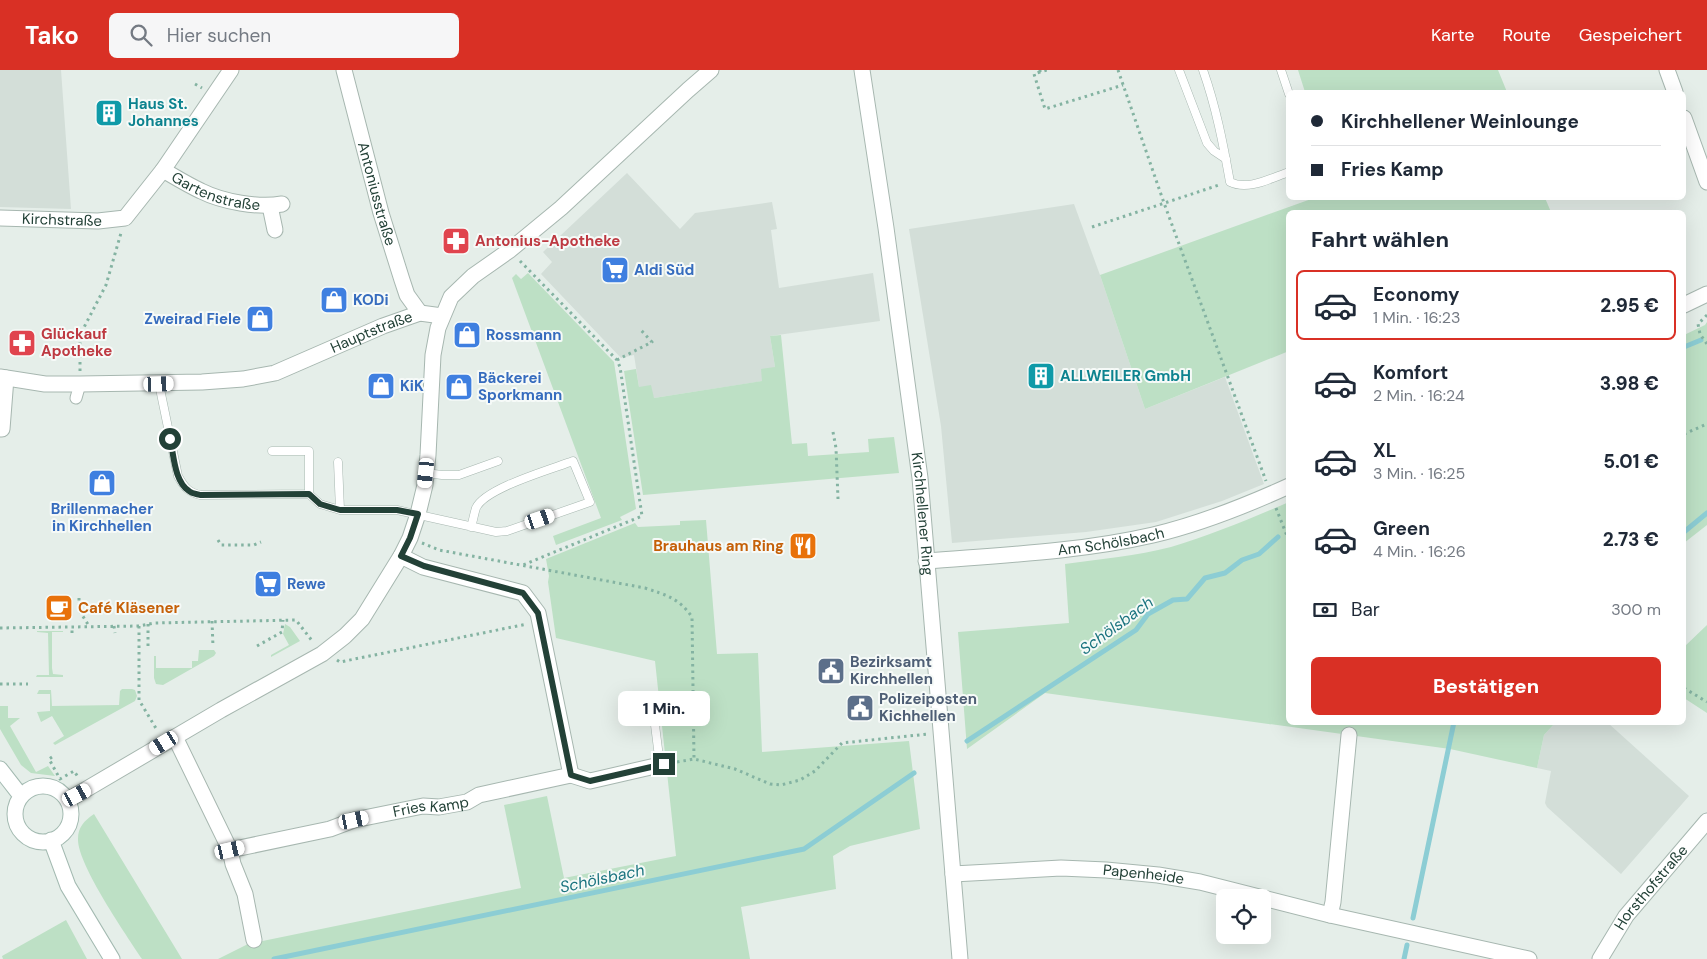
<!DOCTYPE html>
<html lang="de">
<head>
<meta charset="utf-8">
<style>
	:root { --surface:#fff; --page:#f6f6f7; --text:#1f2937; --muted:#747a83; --line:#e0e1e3; --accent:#d93025 }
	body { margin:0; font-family:"DM Sans",sans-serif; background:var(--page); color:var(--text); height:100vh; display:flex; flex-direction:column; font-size:19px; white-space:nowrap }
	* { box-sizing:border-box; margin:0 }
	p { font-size:16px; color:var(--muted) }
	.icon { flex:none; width:28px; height:28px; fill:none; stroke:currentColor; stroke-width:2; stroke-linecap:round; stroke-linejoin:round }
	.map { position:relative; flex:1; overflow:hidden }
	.drawer { position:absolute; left:1286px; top:140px; width:400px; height:515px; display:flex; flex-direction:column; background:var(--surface); border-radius:8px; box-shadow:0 5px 20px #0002 }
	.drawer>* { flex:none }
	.top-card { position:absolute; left:1286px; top:20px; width:400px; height:110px; border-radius:8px; box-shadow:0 5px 20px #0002; display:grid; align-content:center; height:110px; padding:0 25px; background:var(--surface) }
	.controls { position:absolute; left:1216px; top:819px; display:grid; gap:10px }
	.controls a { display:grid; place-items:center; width:55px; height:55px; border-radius:8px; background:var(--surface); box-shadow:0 5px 20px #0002; font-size:25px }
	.end { position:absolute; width:22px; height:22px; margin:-11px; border:6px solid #234137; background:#fff; box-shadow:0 0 0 2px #fff }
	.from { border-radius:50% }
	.bubble { position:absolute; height:35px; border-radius:8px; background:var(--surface); box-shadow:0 5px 20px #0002; font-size:16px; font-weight:800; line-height:35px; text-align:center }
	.car { position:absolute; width:15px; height:30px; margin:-15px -8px; border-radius:6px; box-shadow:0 0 4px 1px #0007; background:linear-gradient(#fff 24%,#345 0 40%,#fff 0 76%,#345 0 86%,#fff 0) }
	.top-card b { display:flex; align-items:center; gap:18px; height:48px; font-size:19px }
	.top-card b+b { border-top:1px solid var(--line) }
	.top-card i { width:12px; height:12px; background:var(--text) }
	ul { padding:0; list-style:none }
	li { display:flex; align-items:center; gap:15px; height:70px; margin:0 10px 8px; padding:0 15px; border:2px solid transparent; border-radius:8px }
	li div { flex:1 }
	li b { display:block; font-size:19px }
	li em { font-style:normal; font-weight:800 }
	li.on { border-color:var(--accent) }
	li>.icon { width:45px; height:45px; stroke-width:1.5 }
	h2 { padding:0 25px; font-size:22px; line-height:60px }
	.pay { display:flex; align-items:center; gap:12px; height:55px; padding:0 25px; font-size:19px }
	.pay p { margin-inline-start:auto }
	.primary-button { display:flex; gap:10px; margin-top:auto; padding:10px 25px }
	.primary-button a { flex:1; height:58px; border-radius:8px; background:var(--accent); color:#fff; font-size:20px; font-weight:800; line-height:58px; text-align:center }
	header { display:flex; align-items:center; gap:30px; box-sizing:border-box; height:70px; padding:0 25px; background:var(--accent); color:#fff }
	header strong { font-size:24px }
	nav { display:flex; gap:28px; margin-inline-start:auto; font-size:18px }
	.search { width:350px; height:45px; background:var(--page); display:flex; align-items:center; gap:12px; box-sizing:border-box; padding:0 18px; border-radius:8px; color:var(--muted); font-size:19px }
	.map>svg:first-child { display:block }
	.built { fill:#d3ded8 }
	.green { fill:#bde0c5 }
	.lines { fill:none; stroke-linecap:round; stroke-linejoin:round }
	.stream { stroke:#8ccdd4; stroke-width:5 }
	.service-casing { stroke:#a7b7b0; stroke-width:9 }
	.pedestrian-casing { stroke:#a7b7b0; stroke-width:13 }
	.minor-casing { stroke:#a7b7b0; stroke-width:17 }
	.tertiary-casing { stroke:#a7b7b0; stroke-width:17 }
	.secondary-casing { stroke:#a3bab1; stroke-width:17 }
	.path { stroke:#84b3a2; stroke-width:3; stroke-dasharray:2.5 4; stroke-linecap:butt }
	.service { stroke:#fff; stroke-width:8 }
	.pedestrian { stroke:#fff; stroke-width:11 }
	.minor { stroke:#fff; stroke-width:15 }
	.tertiary { stroke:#fff; stroke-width:15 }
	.secondary { stroke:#fff; stroke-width:15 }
	.route { stroke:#234137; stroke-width:6 }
	.labels { text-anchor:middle; stroke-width:4; stroke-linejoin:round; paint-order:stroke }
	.culture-label { font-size:15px; font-weight:bold; fill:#0d838f; stroke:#f6faf8; text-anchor:start }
	.street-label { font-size:15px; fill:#234137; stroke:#f6faf8 }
	.health-label { font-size:15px; font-weight:bold; fill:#be3a42; stroke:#f6faf8; text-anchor:start }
	.shop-label { font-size:15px; font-weight:bold; fill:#366cbe; stroke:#f6faf8; text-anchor:start }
	.food-label { font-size:15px; font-weight:bold; fill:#c56008; stroke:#f6faf8; text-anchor:end }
	.service-label { font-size:15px; font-weight:bold; fill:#4e5e75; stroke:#f6faf8; text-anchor:start }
	.water-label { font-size:16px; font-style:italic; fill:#1b747f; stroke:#f6faf8 }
</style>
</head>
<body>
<header>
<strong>Tako</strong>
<div class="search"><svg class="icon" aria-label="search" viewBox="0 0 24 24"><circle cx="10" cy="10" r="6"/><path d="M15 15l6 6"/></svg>Hier suchen</div>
<nav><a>Karte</a><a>Route</a><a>Gespeichert</a></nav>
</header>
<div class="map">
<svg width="1707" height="889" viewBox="0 0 1707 889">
	<rect width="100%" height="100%" fill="#e5eee9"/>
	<path class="built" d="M0,0H61L71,139L0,137Z
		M627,103L680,159L695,143L772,132L777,159L771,160L779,218L873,203L880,251L770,266L775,297L763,311L654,328L639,317L634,285L621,288L541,204L552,192L543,182Z
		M1074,134L1100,205L1145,339L1225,307L1264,414L1222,431L1156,452L1086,462L952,473L941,356L909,159Z
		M1555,653H1608L1689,726L1621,804L1547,737L1545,733L1551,701L1537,698L1544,665Z"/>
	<path class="green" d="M1298,0H1498L1507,22H1305Z
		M1314,128H1545L1551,142H1289V281L1145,339L1100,205Z
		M528,203L614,292L636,439L620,447L622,450L556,475L553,466L601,448L512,208L516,204L521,209Z
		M1707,252V455L1684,473V265L1705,255Z
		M781,265L792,374L807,373L808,386L869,382L868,369L894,367L899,403L643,425L624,301L636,299L639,317L651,315L654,328L762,311L761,299L775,297L770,266Z
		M1289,432V652L1555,653L1544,665L1537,698L1450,679L1045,623L967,679L958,562L1069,553L1065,494C1100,489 1137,486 1171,477C1211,465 1250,449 1289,432Z
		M706,450L717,584L758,583L762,682L909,671L920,759L850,776L833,786L836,819L741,837L750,889H218L248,874L521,818L504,735L547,726L564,808L676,786L655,591L556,568L548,512L549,506L546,489L635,453L638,457L680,455V451Z
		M285,554L290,557L300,571L271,587V585L289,575L283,564Z
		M1707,555V643L1684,628V577Z
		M37,561H63V562H52V598L53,604L63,605V607H36L37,605H49L48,563L37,562Z
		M199,580H214L216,583L214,586L163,615L156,614L154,608V586H156V598H192V591H198Z
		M122,619H132L135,620L137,626L135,631L55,675L53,673L64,666L52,646L41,652L37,642L50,641V624H37L39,620H51L52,636L119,635L120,621Z
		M0,636H8V648H20L10,656L36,702L48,696L55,706L31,703L21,695L0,659Z
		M94,744L182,889H142C127,866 77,794 78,769C78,757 84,751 94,744Z
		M66,850L87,889H3L2,886Z"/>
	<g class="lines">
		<path class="stream" d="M1684,277L1701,270
			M1684,462L1707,443
			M967,671L1136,560L1148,544L1173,530L1187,529L1205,508L1225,503L1242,490L1259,484L1278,467
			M1413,848L1454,652
			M274,889L804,779L914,703
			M1404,889L1407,875"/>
		<defs>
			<path id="service" d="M1179,0L1207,73L1214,81L1226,89
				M1203,0C1216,37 1223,73 1230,112C1248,121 1271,108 1289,102
				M1281,0L1289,24
				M159,314L178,406C184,417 188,422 200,425L309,424L320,434L340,440H397L496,462L507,461L590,432L573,391C552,399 485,418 476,438C474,444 473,451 471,457
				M272,381H309V424
				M338,392L340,440
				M426,403L442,405H459L498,391
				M655,655L660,695"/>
			<path id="pedestrian" d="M76,328L80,314"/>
			<g id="minor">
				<path id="s1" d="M344,0L381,143L402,210L407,225L420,243"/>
				<path id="s2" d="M862,0L886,158L920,408L960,889"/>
				<path d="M1667,0L1675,22"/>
				<path d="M1684,48L1707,112"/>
				<path id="s3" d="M163,100C175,107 188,115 201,121C223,132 258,138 282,134"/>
				<path d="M270,136L275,160"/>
				<path id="s4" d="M0,148L98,151L125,148L163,100L231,0"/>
				<path d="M1684,235L1707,224"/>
				<path id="s5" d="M0,307L45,314H80L202,312L243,309L275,303L383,256L420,243L442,246"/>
				<path d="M0,359H2L6,308"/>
				<path id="s6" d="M926,491C1002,485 1079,482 1153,465C1200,454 1245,436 1289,416"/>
				<path d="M175,667L230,780L233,794L245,824L254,870"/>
				<path d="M571,705L590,711L664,694"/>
				<path id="s7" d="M230,780L330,759L354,750L423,736L439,737L467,732L479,725L571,705L538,543L523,523L423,497L401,486"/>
				<path id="s8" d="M953,804L1061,798L1106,800L1158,805L1200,812L1330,845L1529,889"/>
				<path d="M1330,845L1333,832L1349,665"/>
				<path id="s9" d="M1600,889L1626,846L1707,751"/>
			</g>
			<path id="tertiary" d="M68,730L221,640L322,584L345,566L362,549L401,486L410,468L418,444L425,415L428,385L433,285L438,258L451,227L473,206L510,180L561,138L688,20L711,0"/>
			<path id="secondary" d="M0,699L21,726
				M15 744a28 28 0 1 1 56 0a28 28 0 1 1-56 0Z
				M51,770L68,816L112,889"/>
		</defs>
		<use href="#service" class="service-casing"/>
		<use href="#pedestrian" class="pedestrian-casing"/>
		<use href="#minor" class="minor-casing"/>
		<use href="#tertiary" class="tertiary-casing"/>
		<use href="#secondary" class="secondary-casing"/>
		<path class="path" d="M1040,0V2L1047,0
			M1118,0L1164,133L1266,411
			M1040,2L1034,4L1045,39L1123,15
			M195,14L202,18
			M1092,157L1219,115
			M520,191L617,290L620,297L642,446L523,495
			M1707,245L1698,254L1700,264L1707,274
			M617,290L652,272L640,259
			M80,301V265L106,215L121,163
			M833,362L836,378L838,429
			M1684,364L1707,354
			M1276,438L1289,471
			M218,470L221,475H254L261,472
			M422,473L439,480L645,518C666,525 679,528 692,547L694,689
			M79,528V540L89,556
			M212,551L213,577
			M148,554V578
			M114,556L115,563
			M139,556V630L157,660
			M0,558L139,556L154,553L296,550L313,572
			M72,563V558
			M257,576L282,562L283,550
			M337,590L340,592L527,554
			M0,614H28
			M1684,618L1707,632
			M52,687L49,689L60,709L74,701L78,707
			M677,692L694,689L735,699L770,714L781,715L800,710L815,701L842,673L928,664"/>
		<use href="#service" class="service"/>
		<use href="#pedestrian" class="pedestrian"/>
		<use href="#minor" class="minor"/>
		<use href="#tertiary" class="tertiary"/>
		<use href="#secondary" class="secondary"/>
	</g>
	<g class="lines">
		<path class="route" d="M170,369C174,385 174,411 189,421C192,424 197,424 200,425L309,424L320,434L340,440H397L418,444L410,468L401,486L424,496L523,523L538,543L571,705L590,711L664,694"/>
	</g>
	<defs>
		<symbol id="building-square" viewBox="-11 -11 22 22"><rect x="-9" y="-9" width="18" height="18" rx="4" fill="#0f9aa8" stroke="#f6faf8"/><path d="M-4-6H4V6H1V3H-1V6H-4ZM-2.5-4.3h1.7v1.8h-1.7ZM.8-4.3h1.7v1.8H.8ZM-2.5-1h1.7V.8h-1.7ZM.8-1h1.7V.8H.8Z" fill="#fff"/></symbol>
		<symbol id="pharmacy-square" viewBox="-11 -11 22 22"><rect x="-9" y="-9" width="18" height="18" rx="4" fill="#e0444e" stroke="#f6faf8"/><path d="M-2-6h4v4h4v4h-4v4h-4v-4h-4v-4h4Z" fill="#fff"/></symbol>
		<symbol id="supermarket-square" viewBox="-11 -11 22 22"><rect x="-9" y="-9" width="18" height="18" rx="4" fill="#3f7fe0" stroke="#f6faf8"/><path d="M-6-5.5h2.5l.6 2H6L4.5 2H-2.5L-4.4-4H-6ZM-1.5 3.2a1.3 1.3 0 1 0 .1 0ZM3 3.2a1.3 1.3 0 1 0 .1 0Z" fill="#fff"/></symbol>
		<symbol id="shop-square" viewBox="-11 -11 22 22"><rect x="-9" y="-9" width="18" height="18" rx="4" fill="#3f7fe0" stroke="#f6faf8"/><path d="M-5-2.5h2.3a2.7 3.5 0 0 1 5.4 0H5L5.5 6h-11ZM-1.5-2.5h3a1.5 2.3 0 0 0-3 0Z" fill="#fff"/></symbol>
		<symbol id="restaurant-square" viewBox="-11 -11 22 22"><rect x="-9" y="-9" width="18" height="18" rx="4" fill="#e8710a" stroke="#f6faf8"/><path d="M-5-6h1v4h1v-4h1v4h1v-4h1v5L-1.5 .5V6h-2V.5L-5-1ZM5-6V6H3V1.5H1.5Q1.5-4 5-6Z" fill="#fff"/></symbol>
		<symbol id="cafe-square" viewBox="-11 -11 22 22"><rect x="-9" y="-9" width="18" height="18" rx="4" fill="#e8710a" stroke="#f6faf8"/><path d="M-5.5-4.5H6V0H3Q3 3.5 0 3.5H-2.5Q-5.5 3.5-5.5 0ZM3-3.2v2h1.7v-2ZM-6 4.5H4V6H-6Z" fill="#fff"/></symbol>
		<symbol id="civic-square" viewBox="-11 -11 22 22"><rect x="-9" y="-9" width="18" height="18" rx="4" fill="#5c6f8a" stroke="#f6faf8"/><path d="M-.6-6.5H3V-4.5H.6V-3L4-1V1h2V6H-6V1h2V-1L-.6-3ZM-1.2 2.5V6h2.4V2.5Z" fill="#fff"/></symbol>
	</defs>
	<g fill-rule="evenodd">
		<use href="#building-square" x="93" y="27" width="32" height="32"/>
		<use href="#pharmacy-square" x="440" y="155" width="32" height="32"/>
		<use href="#supermarket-square" x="599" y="184" width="32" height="32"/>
		<use href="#shop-square" x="318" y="214" width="32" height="32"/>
		<use href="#shop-square" x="244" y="233" width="32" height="32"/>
		<use href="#shop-square" x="451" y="249" width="32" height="32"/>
		<use href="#pharmacy-square" x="6" y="257" width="32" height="32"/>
		<use href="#building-square" x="1025" y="290" width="32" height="32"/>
		<use href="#shop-square" x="365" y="300" width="32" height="32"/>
		<use href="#shop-square" x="443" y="301" width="32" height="32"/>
		<use href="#shop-square" x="86" y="397" width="32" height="32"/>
		<use href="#restaurant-square" x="787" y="460" width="32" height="32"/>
		<use href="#supermarket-square" x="252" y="498" width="32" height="32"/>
		<use href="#cafe-square" x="43" y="522" width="32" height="32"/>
		<use href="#civic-square" x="815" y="585" width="32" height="32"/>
		<use href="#civic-square" x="844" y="622" width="32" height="32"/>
	</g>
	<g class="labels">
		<g class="culture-label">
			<text x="128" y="39">Haus St.<tspan x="128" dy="17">Johannes</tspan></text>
			<text x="1060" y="311">ALLWEILER GmbH</text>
		</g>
		<g class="street-label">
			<text dy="5" stroke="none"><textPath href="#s3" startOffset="58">Gartenstraße</textPath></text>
			<text dy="5" stroke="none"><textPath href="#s1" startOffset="128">Antoniusstraße</textPath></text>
			<text dy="5" stroke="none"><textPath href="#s4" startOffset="62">Kirchstraße</textPath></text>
			<text dy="5" stroke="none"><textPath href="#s5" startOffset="381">Hauptstraße</textPath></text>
			<text dy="5" stroke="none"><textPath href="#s2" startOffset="448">Kirchhellener Ring</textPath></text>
			<text dy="5" stroke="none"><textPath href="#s6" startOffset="186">Am Schölsbach</textPath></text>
			<text dy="5" stroke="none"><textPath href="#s7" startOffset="206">Fries Kamp</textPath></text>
			<text dy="5" stroke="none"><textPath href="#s8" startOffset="191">Papenheide</textPath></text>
			<text dy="5" stroke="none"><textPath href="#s9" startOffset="88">Horsthofstraße</textPath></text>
		</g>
		<g class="health-label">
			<text x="475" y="176">Antonius-Apotheke</text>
			<text x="41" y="269">Glückauf<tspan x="41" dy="17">Apotheke</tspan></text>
		</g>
		<g class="shop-label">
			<text x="634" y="205">Aldi Süd</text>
			<text x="353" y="235">KODi</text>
			<text x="241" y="254" text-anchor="end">Zweirad Fiele</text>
			<text x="486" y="270">Rossmann</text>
			<text x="478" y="313">Bäckerei<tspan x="478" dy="17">Sporkmann</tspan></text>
			<text x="400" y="321">KiK</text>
			<text x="102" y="444" text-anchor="middle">Brillenmacher<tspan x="102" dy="17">in Kirchhellen</tspan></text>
			<text x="287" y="519">Rewe</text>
		</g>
		<g class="food-label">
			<text x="784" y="481">Brauhaus am Ring</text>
			<text x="78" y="543" text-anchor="start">Café Kläsener</text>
		</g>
		<g class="service-label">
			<text x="850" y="597">Bezirksamt<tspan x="850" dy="17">Kirchhellen</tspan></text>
			<text x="879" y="634">Polizeiposten<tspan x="879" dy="17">Kichhellen</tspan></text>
		</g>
		<g class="water-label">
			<text transform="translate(1116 555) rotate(-36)" y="6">Schölsbach</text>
			<text transform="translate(602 808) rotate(-12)" y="6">Schölsbach</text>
		</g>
	</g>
</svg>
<div class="controls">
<a><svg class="icon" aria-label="locate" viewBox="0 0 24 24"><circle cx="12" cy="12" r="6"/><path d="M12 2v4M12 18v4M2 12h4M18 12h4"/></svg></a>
</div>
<i class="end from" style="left:170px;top:369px"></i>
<i class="end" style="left:664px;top:694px"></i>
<div class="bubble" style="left:618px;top:621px;width:92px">1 Min.</div>
<i class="car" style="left:159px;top:314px;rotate:88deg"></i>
<i class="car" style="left:426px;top:403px;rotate:186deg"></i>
<i class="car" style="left:540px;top:449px;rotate:71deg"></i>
<i class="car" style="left:164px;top:673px;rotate:239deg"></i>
<i class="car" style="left:77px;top:725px;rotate:62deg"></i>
<i class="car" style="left:354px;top:750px;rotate:78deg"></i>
<i class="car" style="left:230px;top:780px;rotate:77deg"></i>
<div class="top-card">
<b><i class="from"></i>Kirchhellener Weinlounge</b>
<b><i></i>Fries Kamp</b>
</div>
<section class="drawer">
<h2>Fahrt wählen</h2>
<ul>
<li class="on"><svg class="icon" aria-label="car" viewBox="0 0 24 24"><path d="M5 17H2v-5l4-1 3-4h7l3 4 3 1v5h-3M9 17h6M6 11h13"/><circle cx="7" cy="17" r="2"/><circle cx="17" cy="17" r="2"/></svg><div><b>Economy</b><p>1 Min. · 16:23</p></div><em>2.95 €</em></li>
<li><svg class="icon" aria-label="car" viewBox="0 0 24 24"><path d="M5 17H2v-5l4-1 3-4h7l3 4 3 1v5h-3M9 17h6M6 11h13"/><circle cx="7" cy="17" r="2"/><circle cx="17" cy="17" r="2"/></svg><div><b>Komfort</b><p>2 Min. · 16:24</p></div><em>3.98 €</em></li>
<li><svg class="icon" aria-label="car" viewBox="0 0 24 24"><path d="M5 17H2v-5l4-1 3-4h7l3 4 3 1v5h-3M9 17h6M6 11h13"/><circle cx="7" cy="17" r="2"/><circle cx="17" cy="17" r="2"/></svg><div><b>XL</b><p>3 Min. · 16:25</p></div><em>5.01 €</em></li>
<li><svg class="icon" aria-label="car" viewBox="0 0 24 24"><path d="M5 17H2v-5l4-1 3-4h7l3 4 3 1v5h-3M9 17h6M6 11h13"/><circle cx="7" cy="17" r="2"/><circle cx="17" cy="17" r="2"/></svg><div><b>Green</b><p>4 Min. · 16:26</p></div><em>2.73 €</em></li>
</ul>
<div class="pay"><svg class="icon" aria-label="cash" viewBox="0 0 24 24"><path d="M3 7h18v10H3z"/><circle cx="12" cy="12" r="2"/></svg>Bar<p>300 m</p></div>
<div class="primary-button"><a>Bestätigen</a></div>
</section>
</div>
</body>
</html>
